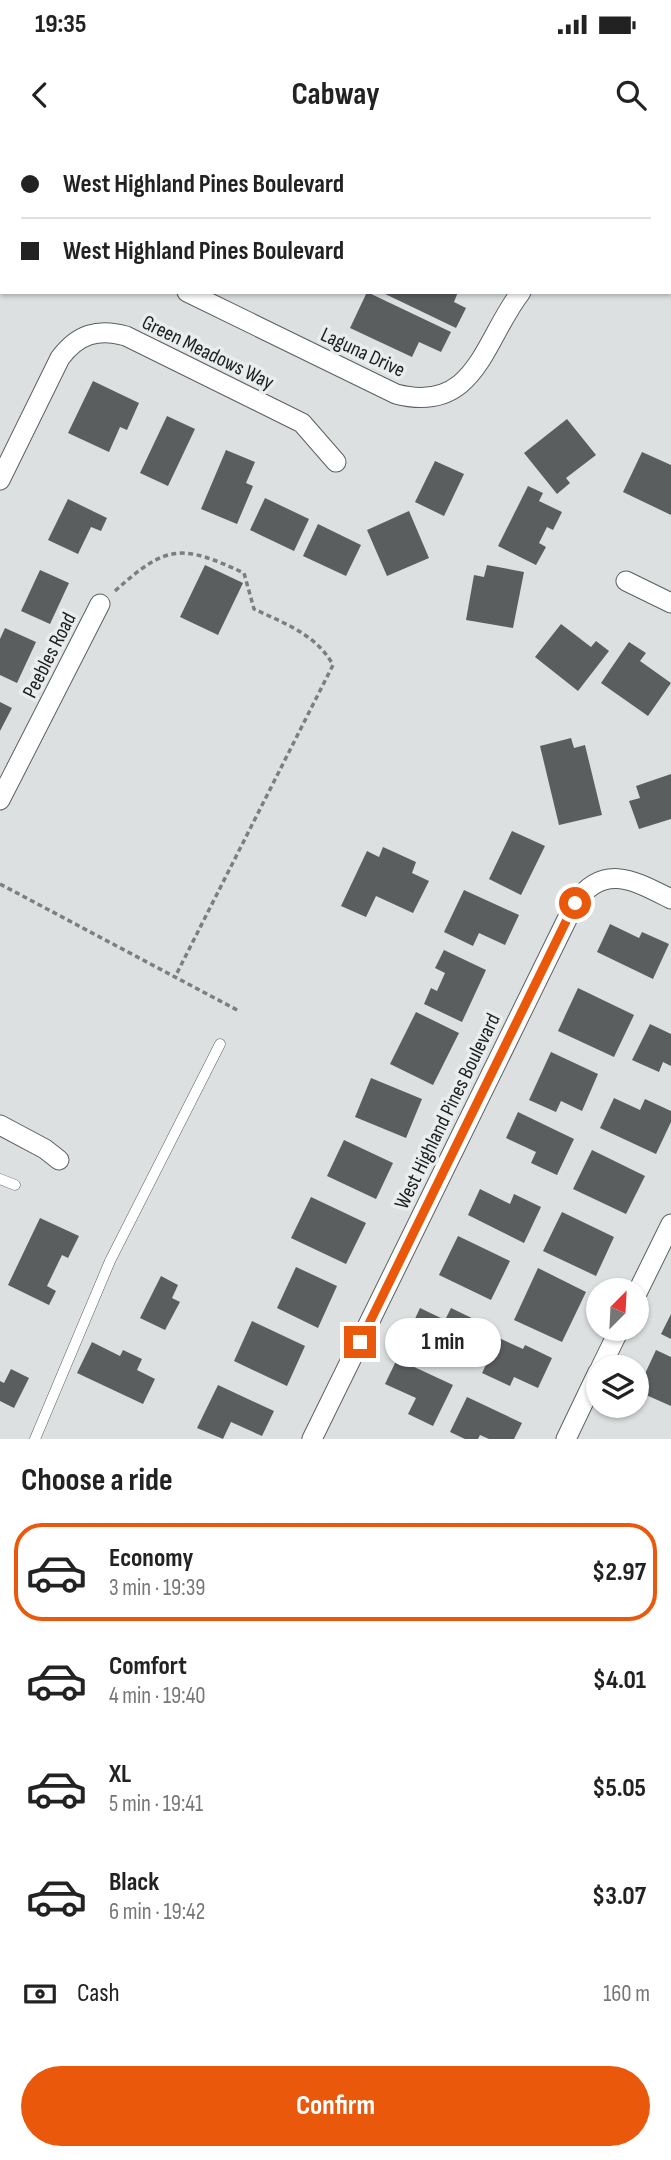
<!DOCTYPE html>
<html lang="en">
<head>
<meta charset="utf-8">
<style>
	:root { --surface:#fff; --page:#f6f6f6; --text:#222; --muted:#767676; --line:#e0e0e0; --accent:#ea580c }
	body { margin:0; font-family:"Sofia Sans Condensed",sans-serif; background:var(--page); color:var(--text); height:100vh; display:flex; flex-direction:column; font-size:26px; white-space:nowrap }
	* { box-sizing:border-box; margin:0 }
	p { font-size:23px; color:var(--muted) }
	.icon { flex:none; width:38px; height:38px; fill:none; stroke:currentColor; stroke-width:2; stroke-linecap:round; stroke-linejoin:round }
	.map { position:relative; height:1299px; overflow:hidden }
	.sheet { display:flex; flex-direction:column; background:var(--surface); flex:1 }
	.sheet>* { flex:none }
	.guide { position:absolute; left:0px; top:0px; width:672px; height:154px; box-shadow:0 2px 5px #0004; display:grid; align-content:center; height:154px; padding:0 21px; background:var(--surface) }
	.needle { width:46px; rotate:24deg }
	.controls { position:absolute; left:586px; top:1138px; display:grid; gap:14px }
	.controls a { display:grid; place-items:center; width:63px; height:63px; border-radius:50%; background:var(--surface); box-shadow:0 2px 5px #0004; font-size:35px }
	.end { position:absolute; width:32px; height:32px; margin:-16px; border:9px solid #ea580c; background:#fff; box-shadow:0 0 0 4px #fff }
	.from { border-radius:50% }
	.bubble { position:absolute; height:49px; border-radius:24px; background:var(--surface); box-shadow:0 2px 5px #0004; font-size:23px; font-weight:700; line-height:49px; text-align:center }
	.guide b { display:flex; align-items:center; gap:24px; height:66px; font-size:26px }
	.guide b+b { border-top:2px solid var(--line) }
	.guide i { width:18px; height:18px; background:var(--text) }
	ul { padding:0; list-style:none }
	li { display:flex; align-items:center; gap:21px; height:98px; margin:0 14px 10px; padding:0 7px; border:4px solid transparent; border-radius:28px }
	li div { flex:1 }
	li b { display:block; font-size:26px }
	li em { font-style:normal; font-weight:700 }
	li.selected { border-color:var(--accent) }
	li>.icon { width:63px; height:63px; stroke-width:1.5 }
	h2 { padding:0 21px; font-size:32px; line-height:84px }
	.pay { display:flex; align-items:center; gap:18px; height:77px; padding:0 21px; font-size:26px }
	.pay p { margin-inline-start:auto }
	.action { display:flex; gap:14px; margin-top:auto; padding:14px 21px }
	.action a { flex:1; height:80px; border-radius:42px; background:var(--accent); color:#fff; font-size:28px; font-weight:700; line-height:80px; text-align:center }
	.status { display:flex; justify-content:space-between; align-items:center; height:49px; padding:0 35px; background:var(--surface); direction:ltr }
	.status svg { height:19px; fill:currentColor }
	header { display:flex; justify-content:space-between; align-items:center; height:91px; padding:0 21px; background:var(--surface); font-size:32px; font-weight:700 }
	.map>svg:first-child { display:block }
	.building { fill:#5b5e5f }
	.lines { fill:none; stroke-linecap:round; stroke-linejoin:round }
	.service-casing { stroke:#5c6060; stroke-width:11 }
	.minor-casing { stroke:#5c6060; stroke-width:21 }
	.path { stroke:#7c7e7f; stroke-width:3.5; stroke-dasharray:5 3.5; stroke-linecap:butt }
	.service { stroke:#fff; stroke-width:10 }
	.minor { stroke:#fff; stroke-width:19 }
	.route { stroke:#ea580c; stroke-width:9 }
	.labels { text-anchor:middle; stroke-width:7; stroke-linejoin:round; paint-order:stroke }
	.street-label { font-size:21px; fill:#1d1e1e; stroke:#e9edee }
</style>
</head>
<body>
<div class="status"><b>19:35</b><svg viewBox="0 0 49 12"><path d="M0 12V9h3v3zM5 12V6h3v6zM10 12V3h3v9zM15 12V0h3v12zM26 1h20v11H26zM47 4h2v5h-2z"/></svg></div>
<header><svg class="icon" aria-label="back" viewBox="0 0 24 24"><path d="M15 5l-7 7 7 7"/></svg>Cabway<svg class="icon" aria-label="search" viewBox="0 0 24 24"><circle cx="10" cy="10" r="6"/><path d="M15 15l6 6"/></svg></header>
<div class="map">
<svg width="671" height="1299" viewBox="0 0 671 1299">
	<rect width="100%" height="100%" fill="#dce0e1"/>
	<path class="building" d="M367,152L451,192L441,212L419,202L412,217L350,188Z
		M381,152H458L454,162L466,168L456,188Z
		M93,241L139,263L127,290L120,287L109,312L68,293Z
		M167,276L195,289L168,346L140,333Z
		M567,279L596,315L566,338L570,343L557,354L524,313Z
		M226,310L255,322L246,343L253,346L237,384L201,369Z
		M642,312L671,325V375L623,352Z
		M435,321L464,334L444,376L415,362Z
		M528,346L543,353L539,361L562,372L553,390L547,387L539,403L546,407L536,425L498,406Z
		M265,358L309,379L294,411L250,390Z
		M68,359L107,378L101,391L91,387L78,414L48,400Z
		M409,371L429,418L387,436L367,390Z
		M318,384L361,405L346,436L303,416Z
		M205,425L243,443L218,495L180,477Z
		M487,425L524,432L513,488L466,480L474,435L484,437Z
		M40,430L69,443L50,484L21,471Z
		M561,484L591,507L596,501L609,511L578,551L535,517Z
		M5,488L36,502L17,543L0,535V499Z
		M629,502L646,513L640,521L671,543L648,576L601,543Z
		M0,562L12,568L0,591Z
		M571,598L574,608L585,605L602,675L559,685L540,606Z
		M671,634V679L639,689L629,661L640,658L636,646Z
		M512,691L545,706L521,755L489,739Z
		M383,707L416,722L412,733L429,741L413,773L376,756L366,777L341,766L367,711L379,717Z
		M464,750L519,775L505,805L479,793L473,806L444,792Z
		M610,784L639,798L642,792L669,804L653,839L597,812Z
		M444,810L486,830L462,882L424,864L431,848L437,851L445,833L435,828Z
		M578,848L634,875L614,917L558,891Z
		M416,872L459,893L433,945L390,924Z
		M650,884L671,894V926L663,922L659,932L632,920Z
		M551,912L598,934L582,971L561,961L556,972L529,960Z
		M371,938L422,959L406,998L355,977Z
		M614,958L640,970L645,959L671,971V982L656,1014L600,988Z
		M518,972L574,999L557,1035L531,1023L536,1012L506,998Z
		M344,1000L393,1023L376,1059L327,1036Z
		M592,1010L645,1036L626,1074L573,1049Z
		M480,1049L510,1064L514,1054L541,1067L524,1103L468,1075Z
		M311,1057L366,1083L346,1124L291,1098Z
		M562,1072L614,1097L596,1136L543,1111Z
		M40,1078L79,1096L68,1118L62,1115L47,1146L56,1151L49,1165L8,1145Z
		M458,1096L510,1121L491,1160L439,1135Z
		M296,1127L337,1146L318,1188L277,1168Z
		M538,1128L586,1152L562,1202L514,1180Z
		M161,1136L178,1145L172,1158L180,1162L165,1190L140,1178Z
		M420,1168L445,1180L451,1168L480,1182L460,1224L406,1198Z
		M671,1174V1199L661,1194Z
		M252,1181L305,1206L287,1246L234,1221Z
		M499,1198L523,1209L525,1205L552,1218L538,1248L514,1237L510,1246L482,1233Z
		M92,1202L120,1216L123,1210L142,1219L137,1230L155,1239L143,1264L77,1233Z
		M656,1210L671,1217V1266L637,1251Z
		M397,1219L453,1245L433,1286L408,1274L416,1258L385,1244Z
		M11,1229L29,1238L14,1268L0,1261V1241L4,1243Z
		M218,1245L274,1271L262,1296L231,1282L223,1299L197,1288Z
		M467,1257L522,1283L514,1299H489L480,1295L478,1299H465L450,1292Z"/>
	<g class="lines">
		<defs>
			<path id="service" d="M0,1039L15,1045
				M35,1299L110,1121L220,904"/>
			<path id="minor" d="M606,2L607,0
				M0,62L2,63
				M187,152L396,254C476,275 484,199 521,152
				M0,340L60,218C78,194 98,188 126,196L302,283L336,322
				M626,441L671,463
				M0,660L100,464
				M0,985L45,1009L59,1020
				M637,1153L671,1084
				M601,1227L620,1188
				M312,1299L575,763C604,722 635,741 671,759
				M566,1299L598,1232"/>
		</defs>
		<use href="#service" class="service-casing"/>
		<use href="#minor" class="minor-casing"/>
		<path class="path" d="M115,451C167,404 181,404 244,433L254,469C284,483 317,495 333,525L175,837
			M0,744L239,871"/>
		<use href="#service" class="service"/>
		<use href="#minor" class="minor"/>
	</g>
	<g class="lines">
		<path class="route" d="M360,1202L575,763"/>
	</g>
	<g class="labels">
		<g class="street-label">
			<text transform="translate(208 212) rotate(26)" y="7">Green Meadows Way</text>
			<text transform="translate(363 212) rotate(25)" y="7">Laguna Drive</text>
			<text transform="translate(49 515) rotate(-63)" y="7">Peebles Road</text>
			<text transform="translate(447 971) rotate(-64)" y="7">West Highland Pines Boulevard</text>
		</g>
	</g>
</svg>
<div class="controls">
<a><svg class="needle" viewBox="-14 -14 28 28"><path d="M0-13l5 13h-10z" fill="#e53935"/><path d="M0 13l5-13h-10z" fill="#767676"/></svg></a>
<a><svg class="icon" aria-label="layers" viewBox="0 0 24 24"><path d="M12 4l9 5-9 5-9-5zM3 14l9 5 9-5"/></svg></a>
</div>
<i class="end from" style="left:575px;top:763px"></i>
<i class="end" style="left:360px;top:1202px"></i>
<div class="bubble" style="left:385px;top:1178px;width:116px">1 min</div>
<div class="guide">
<b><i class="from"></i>West Highland Pines Boulevard</b>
<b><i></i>West Highland Pines Boulevard</b>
</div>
</div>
<section class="sheet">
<h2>Choose a ride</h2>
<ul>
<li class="selected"><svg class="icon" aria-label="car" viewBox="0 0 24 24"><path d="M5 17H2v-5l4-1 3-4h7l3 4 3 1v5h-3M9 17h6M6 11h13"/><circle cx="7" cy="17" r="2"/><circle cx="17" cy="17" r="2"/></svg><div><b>Economy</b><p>3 min · 19:39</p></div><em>$2.97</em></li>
<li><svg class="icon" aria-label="car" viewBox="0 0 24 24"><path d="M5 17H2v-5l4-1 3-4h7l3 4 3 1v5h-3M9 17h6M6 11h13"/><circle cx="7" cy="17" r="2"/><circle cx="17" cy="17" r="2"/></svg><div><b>Comfort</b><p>4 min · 19:40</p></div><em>$4.01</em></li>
<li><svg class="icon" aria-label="car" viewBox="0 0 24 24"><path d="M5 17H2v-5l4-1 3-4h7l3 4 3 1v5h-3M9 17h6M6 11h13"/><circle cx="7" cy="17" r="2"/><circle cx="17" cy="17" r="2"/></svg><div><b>XL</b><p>5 min · 19:41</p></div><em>$5.05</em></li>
<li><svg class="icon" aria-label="car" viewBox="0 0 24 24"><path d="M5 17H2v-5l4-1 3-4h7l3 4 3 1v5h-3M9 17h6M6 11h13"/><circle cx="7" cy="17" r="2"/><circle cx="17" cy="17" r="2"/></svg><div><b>Black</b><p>6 min · 19:42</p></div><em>$3.07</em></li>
</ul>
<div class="pay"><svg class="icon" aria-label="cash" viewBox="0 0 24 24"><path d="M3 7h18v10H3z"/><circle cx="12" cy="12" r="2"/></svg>Cash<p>160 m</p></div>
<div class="action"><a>Confirm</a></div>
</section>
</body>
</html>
